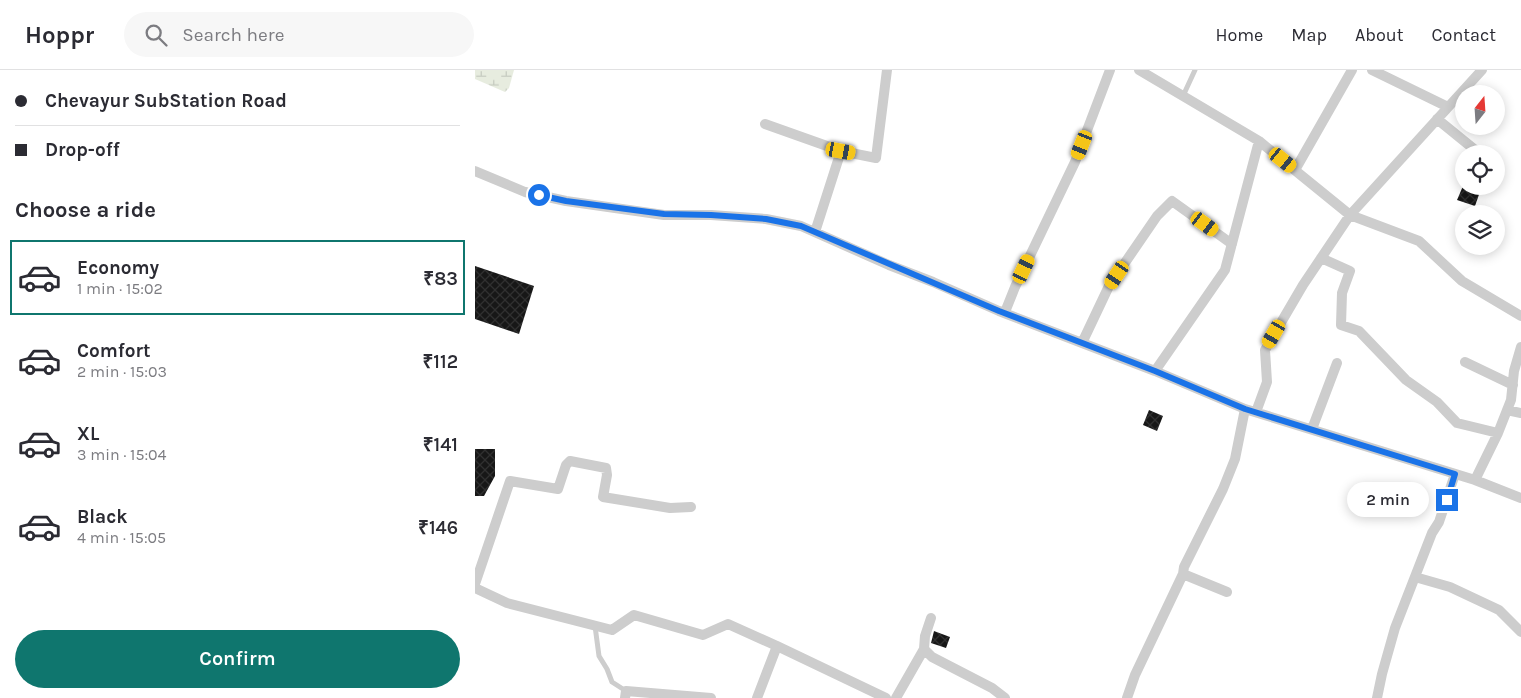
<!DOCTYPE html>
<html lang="en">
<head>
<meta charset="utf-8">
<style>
	:root { --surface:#fff; --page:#f7f7f7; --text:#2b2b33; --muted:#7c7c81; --line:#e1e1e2; --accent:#0f766e }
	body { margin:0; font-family:Karla,sans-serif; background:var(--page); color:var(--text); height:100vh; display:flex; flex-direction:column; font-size:19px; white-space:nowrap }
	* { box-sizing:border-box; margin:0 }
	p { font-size:16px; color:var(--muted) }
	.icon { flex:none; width:28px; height:28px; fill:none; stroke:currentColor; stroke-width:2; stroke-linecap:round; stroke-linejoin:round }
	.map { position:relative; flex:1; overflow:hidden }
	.panel { display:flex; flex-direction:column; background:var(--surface); width:475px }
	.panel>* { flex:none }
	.top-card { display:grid; align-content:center; height:110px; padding:0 15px; background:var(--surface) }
	.needle { width:32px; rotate:17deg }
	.controls { position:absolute; left:980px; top:15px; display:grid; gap:10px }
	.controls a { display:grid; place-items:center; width:50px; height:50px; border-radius:50%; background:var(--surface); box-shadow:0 2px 12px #0003; font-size:25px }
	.end { position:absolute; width:22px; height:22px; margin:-11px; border:6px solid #1a73e8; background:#fff; box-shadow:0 0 0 2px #fff }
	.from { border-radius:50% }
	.bubble { position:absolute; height:35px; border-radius:18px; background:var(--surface); box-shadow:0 2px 12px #0003; font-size:16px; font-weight:600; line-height:35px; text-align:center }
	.car { position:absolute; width:15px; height:30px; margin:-15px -8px; border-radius:6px; box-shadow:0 0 4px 1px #0007; background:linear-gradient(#f5c518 24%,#345 0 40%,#f5c518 0 76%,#345 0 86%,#f5c518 0) }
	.top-card b { display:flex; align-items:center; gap:18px; height:48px; font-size:19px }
	.top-card b+b { border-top:1px solid var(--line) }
	.top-card i { width:12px; height:12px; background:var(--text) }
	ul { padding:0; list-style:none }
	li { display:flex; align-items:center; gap:15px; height:75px; margin:0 10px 8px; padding:0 5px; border:2px solid transparent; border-radius:0px }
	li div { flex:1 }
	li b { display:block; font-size:19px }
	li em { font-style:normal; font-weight:600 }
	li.active { border-color:var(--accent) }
	li>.icon { width:45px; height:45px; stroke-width:1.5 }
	h2 { padding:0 15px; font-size:22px; line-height:60px }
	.action { display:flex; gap:10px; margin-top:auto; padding:10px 15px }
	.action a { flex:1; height:58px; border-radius:30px; background:var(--accent); color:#fff; font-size:20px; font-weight:600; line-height:58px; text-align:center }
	header { display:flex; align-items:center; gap:30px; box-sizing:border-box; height:70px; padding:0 25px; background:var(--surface); border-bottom:1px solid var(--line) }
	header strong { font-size:24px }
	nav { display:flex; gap:28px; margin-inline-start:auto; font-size:18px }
	.search { width:350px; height:45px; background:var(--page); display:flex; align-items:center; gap:12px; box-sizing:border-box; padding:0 18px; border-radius:28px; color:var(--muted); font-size:19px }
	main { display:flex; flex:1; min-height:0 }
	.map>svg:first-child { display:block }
	.wetland { fill:url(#wetland-marsh) }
	.building { fill:url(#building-cross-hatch) }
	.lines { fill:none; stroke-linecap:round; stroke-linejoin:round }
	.lane { stroke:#cdcdcd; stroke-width:5 }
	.street { stroke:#cdcdcd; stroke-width:10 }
	.route { stroke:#1a73e8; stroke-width:6 }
</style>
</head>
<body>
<header>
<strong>Hoppr</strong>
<div class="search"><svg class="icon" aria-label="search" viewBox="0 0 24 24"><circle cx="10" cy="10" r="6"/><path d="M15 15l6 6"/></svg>Search here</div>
<nav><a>Home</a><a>Map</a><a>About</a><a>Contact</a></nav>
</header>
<main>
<section class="panel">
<div class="top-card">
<b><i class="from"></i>Chevayur SubStation Road</b>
<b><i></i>Drop-off</b>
</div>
<h2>Choose a ride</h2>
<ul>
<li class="active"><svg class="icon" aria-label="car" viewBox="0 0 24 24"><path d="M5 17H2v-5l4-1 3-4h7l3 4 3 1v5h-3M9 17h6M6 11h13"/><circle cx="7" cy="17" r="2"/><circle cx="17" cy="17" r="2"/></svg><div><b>Economy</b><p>1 min · 15:02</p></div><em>₹83</em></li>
<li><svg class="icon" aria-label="car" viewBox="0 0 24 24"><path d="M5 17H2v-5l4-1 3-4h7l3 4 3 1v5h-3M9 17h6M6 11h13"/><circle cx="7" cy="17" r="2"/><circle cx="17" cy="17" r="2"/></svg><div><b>Comfort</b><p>2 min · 15:03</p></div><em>₹112</em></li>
<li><svg class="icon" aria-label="car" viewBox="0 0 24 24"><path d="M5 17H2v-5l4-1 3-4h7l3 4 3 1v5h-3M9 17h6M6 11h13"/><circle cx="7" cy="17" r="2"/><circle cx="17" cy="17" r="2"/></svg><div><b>XL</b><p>3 min · 15:04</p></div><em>₹141</em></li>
<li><svg class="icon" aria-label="car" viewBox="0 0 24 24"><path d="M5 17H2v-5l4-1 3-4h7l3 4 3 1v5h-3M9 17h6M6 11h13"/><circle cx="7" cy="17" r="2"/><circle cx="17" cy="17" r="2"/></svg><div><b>Black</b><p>4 min · 15:05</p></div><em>₹146</em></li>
</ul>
<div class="action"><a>Confirm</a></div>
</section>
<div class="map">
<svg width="1046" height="628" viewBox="0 0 1046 628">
	<defs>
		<pattern id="wetland-marsh" width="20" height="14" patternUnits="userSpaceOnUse" patternTransform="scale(1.25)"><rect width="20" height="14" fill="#e7ecdf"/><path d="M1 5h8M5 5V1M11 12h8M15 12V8" fill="none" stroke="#c6cbc0"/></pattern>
		<pattern id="building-cross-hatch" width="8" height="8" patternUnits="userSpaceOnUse" patternTransform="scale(1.25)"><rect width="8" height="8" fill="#171717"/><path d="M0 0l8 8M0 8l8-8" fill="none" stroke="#303030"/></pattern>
	</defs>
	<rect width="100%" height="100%" fill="#fff"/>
	<path class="wetland" d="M0,0H39L34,18L30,22L0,9Z"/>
	<path class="building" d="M988,116H1007L1000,136L982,130Z
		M0,196L59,216L44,264L0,249Z
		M674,340L688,346L682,361L668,355Z
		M0,379H20V406L9,426H0Z
		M459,561L475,567L471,578L456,573Z"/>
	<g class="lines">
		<path class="lane" d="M708,26L720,0
			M120,556L124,586L132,599L137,612L151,621"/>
		<path class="street" d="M664,0L784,71L875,145L944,171L987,211L1046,246
			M897,0L973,37
			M962,49L1005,84
			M290,54L366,81
			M820,100L877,0
			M0,101L50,122L91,131L189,145H236L291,149L326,156L414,195L458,212L524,241L680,301L770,339L1000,410L1046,428
			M340,162L366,81L401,88L412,0
			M846,188L875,201L867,223L866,255L884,261L931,310L962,332L982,353L1023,363
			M530,242L540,217L600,92L635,0
			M607,273L634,216L682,146L697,131L757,174
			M990,292L1038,315
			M680,301L750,200L784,71
			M1032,340L1046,343
			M781,342L792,312L790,280L828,215L875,145L1007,0
			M837,359L862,293
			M1000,410L1023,363L1036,330L1039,301L1046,277
			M708,504L752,522
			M940,507L975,517L1024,540L1046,562
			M0,514L35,411L83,419L91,395L95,391L131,398L132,405L128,427L195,438L216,437
			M0,518L32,533L137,560L159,545L228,565L253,554L302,576L411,628
			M456,548L450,566L449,579L457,587L517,618L530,628
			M150,628L151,621L236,628
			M282,628L302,576
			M421,628L449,579
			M652,628L660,605L708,504L709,497L748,419L760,389L770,339
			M902,628L907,604L920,558L957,463L964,452L980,404"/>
	</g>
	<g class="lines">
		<path class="route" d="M64,125L91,131L189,144L236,145L291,149L326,156L524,241L680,301L770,339L980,404L972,430"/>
	</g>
</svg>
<div class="controls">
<a><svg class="needle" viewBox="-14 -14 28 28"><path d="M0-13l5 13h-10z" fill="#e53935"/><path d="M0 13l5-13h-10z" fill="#7c7c81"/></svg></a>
<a><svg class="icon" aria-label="locate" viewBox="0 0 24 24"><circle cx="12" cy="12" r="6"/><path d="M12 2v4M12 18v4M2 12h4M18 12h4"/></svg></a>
<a><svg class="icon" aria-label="layers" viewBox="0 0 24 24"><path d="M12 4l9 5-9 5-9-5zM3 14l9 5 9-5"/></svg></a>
</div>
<i class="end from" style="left:64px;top:125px"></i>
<i class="end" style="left:972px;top:430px"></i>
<div class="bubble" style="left:872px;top:412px;width:82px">2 min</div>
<i class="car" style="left:607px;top:75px;rotate:202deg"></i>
<i class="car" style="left:366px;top:81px;rotate:100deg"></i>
<i class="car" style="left:808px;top:90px;rotate:129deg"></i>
<i class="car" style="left:730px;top:154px;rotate:126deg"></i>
<i class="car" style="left:549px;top:199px;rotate:25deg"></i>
<i class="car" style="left:642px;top:205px;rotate:214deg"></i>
<i class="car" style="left:799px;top:264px;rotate:210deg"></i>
</div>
</main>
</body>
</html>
